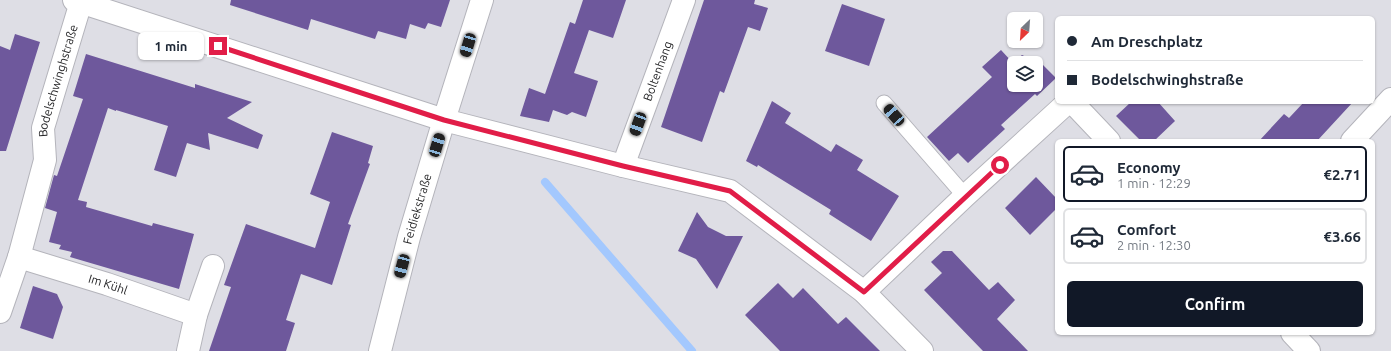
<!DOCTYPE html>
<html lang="en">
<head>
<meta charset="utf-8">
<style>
	:root { --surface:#fff; --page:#f2f2f3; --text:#1f2937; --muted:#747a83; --line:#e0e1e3; --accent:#111827 }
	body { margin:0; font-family:Ubuntu,sans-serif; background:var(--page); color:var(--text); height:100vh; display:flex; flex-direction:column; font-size:15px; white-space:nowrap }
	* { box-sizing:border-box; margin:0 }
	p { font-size:13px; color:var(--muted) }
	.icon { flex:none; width:22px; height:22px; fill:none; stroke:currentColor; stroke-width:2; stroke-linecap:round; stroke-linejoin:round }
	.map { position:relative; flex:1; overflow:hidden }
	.drawer { position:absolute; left:1055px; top:139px; width:320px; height:196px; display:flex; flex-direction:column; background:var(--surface); border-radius:6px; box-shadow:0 1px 3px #0004 }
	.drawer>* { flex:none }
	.hud { position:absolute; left:1055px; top:16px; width:320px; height:88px; border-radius:6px; box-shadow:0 1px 3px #0004; display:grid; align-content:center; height:88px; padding:0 12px; background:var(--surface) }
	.needle { width:26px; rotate:205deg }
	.tools { position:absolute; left:1007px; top:12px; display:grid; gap:8px }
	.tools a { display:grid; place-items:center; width:36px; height:36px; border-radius:6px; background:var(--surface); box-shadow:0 1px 3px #0004; font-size:20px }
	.end { position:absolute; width:18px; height:18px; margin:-9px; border:5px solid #e11d48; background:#fff; box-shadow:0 0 0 2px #fff }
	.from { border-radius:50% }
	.bubble { position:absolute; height:28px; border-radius:6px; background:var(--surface); box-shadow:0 1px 3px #0004; font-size:13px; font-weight:600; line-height:28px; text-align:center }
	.car { position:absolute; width:12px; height:24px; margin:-12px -6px; border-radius:5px; box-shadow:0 0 3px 1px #0007; background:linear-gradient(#222 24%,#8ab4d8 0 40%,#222 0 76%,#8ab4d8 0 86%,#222 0) }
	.hud b { display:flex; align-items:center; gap:14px; height:38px; font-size:15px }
	.hud b+b { border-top:1px solid var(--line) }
	.hud i { width:10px; height:10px; background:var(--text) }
	ul { padding:7px 0 0; list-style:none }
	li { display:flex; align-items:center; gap:12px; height:56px; margin:0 8px 6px; padding:0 4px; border:2px solid var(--line); border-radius:6px }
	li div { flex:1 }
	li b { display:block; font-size:15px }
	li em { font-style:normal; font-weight:600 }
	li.on { border-color:var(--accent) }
	li>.icon { width:36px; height:36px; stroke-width:1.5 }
	.cta { display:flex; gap:8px; margin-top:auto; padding:8px 12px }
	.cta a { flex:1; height:46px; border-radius:6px; background:var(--accent); color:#fff; font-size:16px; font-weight:600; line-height:46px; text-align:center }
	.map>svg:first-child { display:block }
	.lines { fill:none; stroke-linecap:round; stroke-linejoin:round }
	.stream { stroke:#a3c8fe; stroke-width:8 }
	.building { fill:#6e589c; fill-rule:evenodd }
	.lane-casing { stroke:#b4b4bb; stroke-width:17 }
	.street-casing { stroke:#b4b4bb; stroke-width:24 }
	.lane { stroke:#fff; stroke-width:15 }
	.street { stroke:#fff; stroke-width:22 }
	.route { stroke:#e11d48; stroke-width:5 }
	.labels { text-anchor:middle; stroke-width:4; stroke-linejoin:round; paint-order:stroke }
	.street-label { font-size:12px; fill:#262628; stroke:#fff }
</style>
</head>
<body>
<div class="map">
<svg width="1391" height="351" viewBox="0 0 1391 351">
	<rect width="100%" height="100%" fill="#dedee5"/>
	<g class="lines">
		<path class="stream" d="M545,182L692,351"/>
	</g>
	<path class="building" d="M231,0H450L441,27L428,23L425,29L410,24L406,39L378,31L375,39L311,19L308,30L230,5Z
		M583,0H626L613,38L589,30L574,73L598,81L586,117L572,112L567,115L553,110L549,122L520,116L529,88L545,94L570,22L575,24Z
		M704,0H755L754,4L768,8L760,31L748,27L724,93L720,91L702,142L661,127Z
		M842,4L885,19L869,66L825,51Z
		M15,34L40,42L6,151H0V46L10,50Z
		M1001,50L1013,63L1022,55L1043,65L1056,78L1037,96L1035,94L1001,125L1005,129L968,163L958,153L949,161L927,137L992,77L982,67ZM1014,63H1036V85H1014Z
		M86,54L195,88V84L252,102L227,118L263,135L258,149L208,133L210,150L187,143L176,177L154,170L168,126L116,110V111L108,108L78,200L87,202L86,207L152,226L153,223L194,234L179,289L70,257L72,252L59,249L61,245L49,242L57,212L45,208L54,175L57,176L83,99L73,96Z
		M772,101L791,113L785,123L831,152L836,144L863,160L857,170L899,196L871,241L829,214L831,210L758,165L757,167L746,161Z
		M1131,102H1158L1175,121L1154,141H1141L1116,116Z
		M1304,102H1353L1317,141H1259L1284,114L1289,118Z
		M332,132L373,146L368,163L370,164L348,224L351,225L332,285L301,274L286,320L295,323L286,351H209L231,287L224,285L246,224L315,248L330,202L310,194Z
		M1036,177L1057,199V208L1030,235L1005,208Z
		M697,212L708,227L726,236H743L717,289L696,259L678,251Z
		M943,251H952L989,290L998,282L1015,300L997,319L1028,351H983L924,290L942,273L931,262Z
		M778,283L793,298L803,288L838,324L846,317L880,351H780L745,315Z
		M33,286L57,294L63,307L53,339L20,328Z"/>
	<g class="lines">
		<defs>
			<path id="lane" d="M884,103L965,196"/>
			<g id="street">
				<path d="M74,0L444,120L623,166L730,191L864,292L922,351"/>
				<path d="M1072,102L1109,141"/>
				<path d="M1352,141L1391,99"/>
				<path id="s1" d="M623,166L684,0"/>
				<path id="s2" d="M19,257L107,284L196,315"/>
				<path d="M864,292L965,196L1068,102"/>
				<path id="s3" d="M0,312L19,257L45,160L43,128L81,2"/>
				<path d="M1292,333L1309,351"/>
				<path d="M188,351L196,315L213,266"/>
				<path id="s4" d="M380,351L409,237L444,120L482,0"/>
			</g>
		</defs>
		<use href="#lane" class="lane-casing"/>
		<use href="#street" class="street-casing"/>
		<use href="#lane" class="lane"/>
		<use href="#street" class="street"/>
	</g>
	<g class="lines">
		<path class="route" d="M218,46L444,120L623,166L730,191L864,292L1000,165"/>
	</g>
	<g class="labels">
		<g class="street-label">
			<text dy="4" stroke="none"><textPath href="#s1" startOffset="101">Boltenhang</textPath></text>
			<text dy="4" stroke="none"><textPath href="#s3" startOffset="240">Bodelschwinghstraße</textPath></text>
			<text dy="4" stroke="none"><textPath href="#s4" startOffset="147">Feidiekstraße</textPath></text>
			<text dy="4" stroke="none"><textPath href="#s2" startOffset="93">Im Kühl</textPath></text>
		</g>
	</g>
</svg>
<div class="tools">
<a><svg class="needle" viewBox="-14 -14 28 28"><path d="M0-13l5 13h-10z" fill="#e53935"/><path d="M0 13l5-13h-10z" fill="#747a83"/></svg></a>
<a><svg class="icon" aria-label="layers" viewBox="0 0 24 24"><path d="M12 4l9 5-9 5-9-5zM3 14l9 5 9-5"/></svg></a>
</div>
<i class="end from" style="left:1000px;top:165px"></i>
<i class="end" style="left:218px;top:46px"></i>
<div class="bubble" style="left:138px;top:32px;width:66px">1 min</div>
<i class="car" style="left:468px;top:45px;rotate:197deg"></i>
<i class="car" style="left:894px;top:115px;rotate:319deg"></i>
<i class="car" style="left:638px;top:124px;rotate:200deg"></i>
<i class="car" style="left:437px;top:145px;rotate:17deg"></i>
<i class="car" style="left:402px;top:266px;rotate:195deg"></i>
<div class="hud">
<b><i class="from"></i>Am Dreschplatz</b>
<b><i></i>Bodelschwinghstraße</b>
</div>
<section class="drawer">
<ul>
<li class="on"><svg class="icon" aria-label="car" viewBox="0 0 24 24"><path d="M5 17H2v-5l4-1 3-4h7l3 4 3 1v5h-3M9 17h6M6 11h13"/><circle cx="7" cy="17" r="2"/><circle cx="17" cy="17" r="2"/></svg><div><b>Economy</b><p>1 min · 12:29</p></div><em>€2.71</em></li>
<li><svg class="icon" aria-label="car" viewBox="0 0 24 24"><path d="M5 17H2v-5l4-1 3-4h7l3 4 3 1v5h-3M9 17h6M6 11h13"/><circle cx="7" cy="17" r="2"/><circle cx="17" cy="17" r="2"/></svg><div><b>Comfort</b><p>2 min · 12:30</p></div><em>€3.66</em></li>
</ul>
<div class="cta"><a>Confirm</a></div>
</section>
</div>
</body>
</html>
